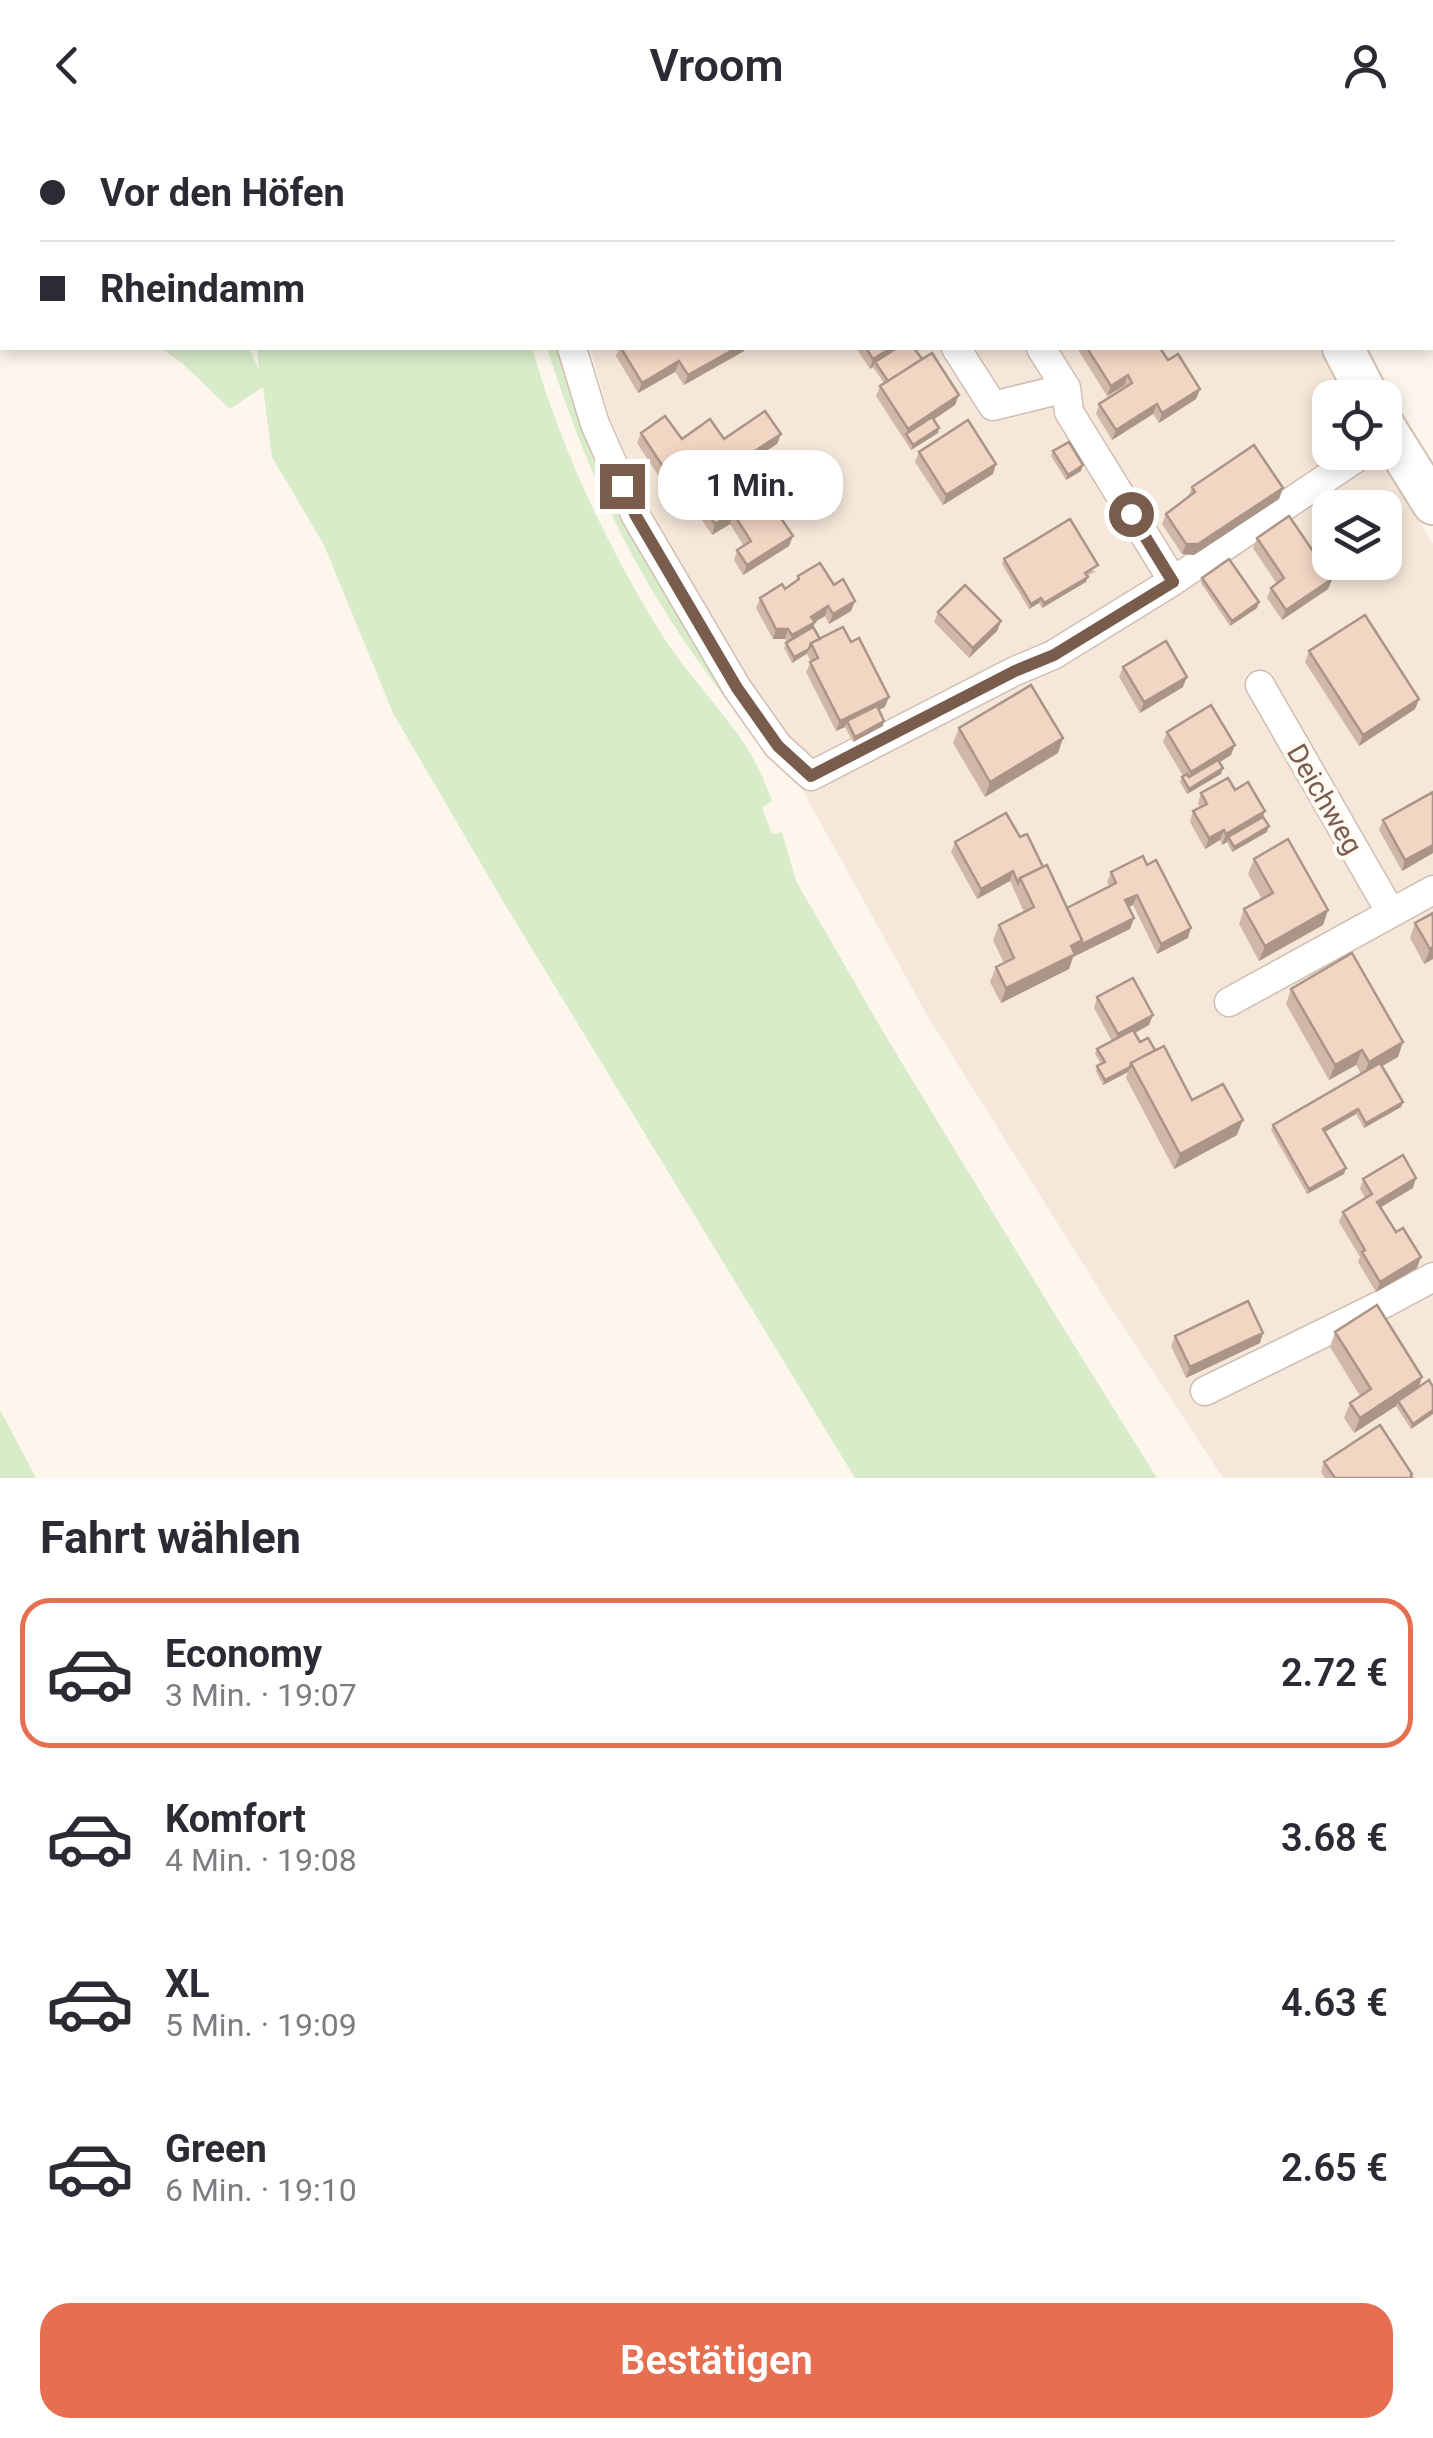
<!DOCTYPE html>
<html lang="de">
<head>
<meta charset="utf-8">
<style>
	:root { --surface:#fff; --page:#f2f2f3; --text:#2b2b33; --muted:#7c7c81; --line:#e1e1e2; --accent:#e76f51 }
	body { margin:0; font-family:Roboto,sans-serif; background:var(--page); color:var(--text); height:100vh; display:flex; flex-direction:column; font-size:38px; white-space:nowrap }
	* { box-sizing:border-box; margin:0 }
	p { font-size:32px; color:var(--muted) }
	.icon { flex:none; width:55px; height:55px; fill:none; stroke:currentColor; stroke-width:2; stroke-linecap:round; stroke-linejoin:round }
	.map { position:relative; height:1348px; overflow:hidden }
	.side { display:flex; flex-direction:column; background:var(--surface); flex:1 }
	.side>* { flex:none }
	.banner { position:absolute; left:0px; top:0px; width:1435px; height:220px; box-shadow:0 5px 15px #0003; display:grid; align-content:center; height:220px; padding:0 40px; background:var(--surface) }
	.controls { position:absolute; left:1312px; top:250px; display:grid; gap:20px }
	.controls a { display:grid; place-items:center; width:90px; height:90px; border-radius:20px; background:var(--surface); box-shadow:0 5px 15px #0003; font-size:50px }
	.end { position:absolute; width:45px; height:45px; margin:-22px; border:12px solid #7a5c4d; background:#fff; box-shadow:0 0 0 5px #fff }
	.from { border-radius:50% }
	.bubble { position:absolute; height:70px; border-radius:30px; background:var(--surface); box-shadow:0 5px 15px #0003; font-size:32px; font-weight:600; line-height:70px; text-align:center }
	.banner b { display:flex; align-items:center; gap:35px; height:95px; font-size:38px }
	.banner b+b { border-top:2px solid var(--line) }
	.banner i { width:25px; height:25px; background:var(--text) }
	ul { padding:0; list-style:none }
	li { display:flex; align-items:center; gap:30px; height:150px; margin:0 20px 15px; padding:0 20px; border:5px solid transparent; border-radius:30px }
	li div { flex:1 }
	li b { display:block; font-size:38px }
	li em { font-style:normal; font-weight:600 }
	li.on { border-color:var(--accent) }
	li>.icon { width:90px; height:90px; stroke-width:1.5 }
	h2 { padding:0 40px; font-size:45px; line-height:120px }
	.action { display:flex; gap:20px; margin-top:auto; padding:20px 40px }
	.action a { flex:1; height:115px; border-radius:30px; background:var(--accent); color:#fff; font-size:40px; font-weight:600; line-height:115px; text-align:center }
	header { display:flex; justify-content:space-between; align-items:center; height:130px; padding:0 40px; background:var(--surface); font-size:45px; font-weight:600 }
	.map>svg:first-child { display:block }
	.residential { fill:#f5e8da; fill-rule:evenodd }
	.green { fill:#d8ecc9 }
	.lines { fill:none; stroke-linecap:round; stroke-linejoin:round }
	.street-casing { stroke:#d1beb0; stroke-width:31 }
	.secondary-casing { stroke:#d6c0b0; stroke-width:44 }
	.street { stroke:#fff; stroke-width:28 }
	.secondary { stroke:#fff; stroke-width:40 }
	.wall { fill:#d1b7a8 }
	.shaded-wall { fill:#aa9588 }
	.building { fill:#f3d5c3; stroke:#aa9588; stroke-width:2.5 }
	.route { stroke:#7a5c4d; stroke-width:12 }
	.labels { text-anchor:middle; stroke-width:8; stroke-linejoin:round; paint-order:stroke }
	.street-label { font-size:28px; fill:#7a5c4d; stroke:#fffaf3 }
</style>
</head>
<body>
<header><svg class="icon" aria-label="back" viewBox="0 0 24 24"><path d="M15 5l-7 7 7 7"/></svg>Vroom<svg class="icon" aria-label="person" viewBox="0 0 24 24"><circle cx="12" cy="8" r="4"/><path d="M4 21q1-7 8-7t8 7"/></svg></header>
<div class="map">
<svg width="1433" height="1348" viewBox="0 0 1433 1348">
	<rect width="100%" height="100%" fill="#fdf6ec"/>
	<path class="residential" d="M528,0H1211L1212,2H529Z
		M590,218H1319L1346,267L1330,268V322L1377,323L1433,414V1348H1223L1100,1161L927,885L712,497L655,390L610,288ZM1330,378H1385V432H1330Z"/>
	<path class="green" d="M0,0H211L213,2H2V59L0,56Z
		M229,0H469L470,2H230Z
		M161,218H249L259,240L257,218H532C561,319 607,416 662,505C687,544 720,577 746,616C757,633 765,652 772,671L762,678L772,704L782,702L796,751L885,905L1051,1178L1157,1348H855L504,773L393,583L324,415L272,327L263,257L230,279L182,233Z
		M547,218H565L772,629C734,579 695,531 663,478C612,397 576,309 547,218Z
		M0,1280L36,1348H0Z"/>
	<g class="lines">
		<defs>
			<path id="street" d="M518,0L519,2
				M571,2L579,0
				M572,218L595,294L636,386L737,558L778,616L811,646L1015,541L1053,525L1173,451L1365,322
				M956,218L993,276L1066,258
				M1041,218L1066,258L1069,282L1173,451
				M1260,555L1391,783
				M1229,872L1433,760
				M1205,1261L1387,1172L1433,1147"/>
			<path id="secondary" d="M1238,0L1239,2
				M1343,218L1369,268
				M1385,297L1433,374"/>
		</defs>
		<use href="#street" class="street-casing"/>
		<use href="#secondary" class="secondary-casing"/>
		<use href="#street" class="street"/>
		<use href="#secondary" class="secondary"/>
	</g>
	<path class="wall" d="M619,218H746L744,221L684,255L675,242L638,263L616,226Z
		M856,218H914L955,275L934,289L939,298L938,303L911,320L876,266L880,256L884,253L873,237L870,239Z
		M1077,218H1160L1168,230L1200,259L1196,269L1159,293L1153,284L1112,310L1096,284L1099,274L1125,258L1124,256L1107,266Z
		M641,303L682,309H724L781,304L777,314L703,362L690,343L667,359L637,313Z
		M1053,321L1081,341L1066,350L1051,326Z
		M919,322L993,344L943,375L915,332Z
		M757,350L787,374L776,381L789,416L743,445L734,430L737,420L744,416L730,394L712,405L696,381L700,371Z
		M1192,357L1283,358L1279,369L1194,425L1182,424L1162,394L1166,384L1188,367Z
		M1257,408L1332,449L1328,459L1282,490L1267,468L1271,458L1277,454L1253,418Z
		M1004,429L1096,441L1087,446L1086,452L1042,478L1039,473L1029,479L1002,434Z
		M798,446L834,455L855,471L851,481L829,494L825,486L815,492L813,497L820,509L885,577L879,580L883,596L853,612L845,597L836,601L806,542L811,532L807,524L792,533L784,518L787,513L785,509H773L756,478L760,468L785,459L796,451Z
		M1202,448L1257,478L1230,496L1201,453Z
		M938,482L1001,491L997,501L969,528L934,492Z
		M1309,521L1419,569L1415,579L1359,616L1305,532Z
		M1123,537L1183,557L1140,583L1119,547Z
		M959,598L1063,608L1058,623L985,667L953,613Z
		M1167,602L1231,625L1220,632L1221,644L1187,664L1180,652L1183,646L1163,612Z
		M1235,660L1263,687L1267,702L1232,722L1227,712L1222,715L1220,710L1205,719L1190,692L1193,681L1200,678L1198,673L1201,663Z
		M1433,662V723L1402,741L1379,700L1383,690Z
		M1020,707L1043,737L1067,778L1109,756L1107,752L1111,742L1188,808L1157,824L1133,775L1128,777L1134,788L1130,799L1073,827L1069,839L1001,873L990,852L996,837L1004,833L993,810L999,795L1024,782L1010,751L977,769L951,722L955,712Z
		M1254,729L1328,780L1323,795L1259,831L1239,794L1244,779L1262,769L1248,744Z
		M1433,783V829L1424,834L1410,808L1415,793Z
		M1291,859L1398,927L1382,936L1403,972L1401,977L1364,998L1356,984L1325,1002L1344,1044L1307,1064L1271,1000L1273,995L1361,944L1356,935L1329,950L1286,874Z
		M1097,867L1149,895L1135,903L1140,912L1155,920L1192,970L1237,1005L1174,1039L1126,948L1128,942L1103,955L1096,941L1097,936L1101,934L1095,924L1097,919L1112,911L1094,878Z
		M1363,1049L1413,1058L1380,1077L1417,1138L1376,1162L1358,1132L1360,1127L1339,1092L1343,1082L1365,1068L1360,1059Z
		M1335,1202L1422,1247L1419,1257H1433V1284L1411,1299L1396,1276L1354,1303L1344,1288L1350,1273L1360,1266L1330,1217Z
		M1175,1206L1260,1213L1186,1248L1171,1216Z
		M1324,1332L1412,1344V1348H1325L1321,1342Z"/>
	<path class="shaded-wall" d="M736,218H746L744,221L684,255L688,245Z
		M891,218H903L875,232L873,237L870,239L873,229Z
		M679,231L675,242L638,263L642,253Z
		M1128,245L1124,256L1107,266L1111,256Z
		M1200,259L1196,269L1159,293L1162,283Z
		M959,265L955,275L908,307L906,304L908,299Z
		M1157,274L1153,284L1112,310L1116,300Z
		M939,298L938,303L911,320L913,315Z
		M781,304L777,314L703,362L707,352Z
		M694,333L690,343L667,359L671,349Z
		M996,334L993,344L943,375L946,365Z
		M1083,335L1081,341L1066,350L1068,345Z
		M1283,358L1279,369L1194,425L1182,424L1186,414Z
		M791,363L787,374L768,385L772,375Z
		M733,383L730,394L712,405L715,394Z
		M793,406L789,416L743,445L747,435Z
		M1088,447L1086,452L1042,478L1044,473Z
		M1332,449L1328,459L1282,490L1286,480Z
		M1041,468L1039,473L1029,479L1031,474Z
		M855,471L851,481L829,494L833,484Z
		M1259,472L1257,478L1230,496L1232,491Z
		M828,476L825,486L815,492L812,502L788,516L792,505L811,487Z
		M1001,491L997,501L969,528L973,518Z
		M776,499H788L785,509H773Z
		M809,519L807,523L792,533L794,527Z
		M1187,547L1183,557L1140,583L1144,572Z
		M889,567L885,577L849,595L847,591L845,597L836,601L840,591Z
		M1419,569L1415,579L1359,616L1363,605Z
		M884,591L883,596L853,612L855,607Z
		M1063,608L1058,623L985,667L990,652Z
		M1235,615L1231,625L1187,652L1191,642Z
		M1223,638L1221,644L1187,664L1189,659Z
		M1265,681L1261,692L1228,707L1227,712L1222,715L1226,704Z
		M1269,696L1267,702L1232,722L1234,717Z
		M1224,700L1220,710L1205,719L1209,708Z
		M1433,715V723L1402,741L1405,730Z
		M1013,741L1010,751L977,769L981,759Z
		M1137,765L1133,775L1121,781L1125,770Z
		M1328,780L1323,795L1259,831L1265,816Z
		M1134,788L1130,799L1073,827L1069,839L1001,873L1006,858L1071,816Z
		M1191,798L1188,808L1157,824L1161,814Z
		M1433,817V829L1424,834L1430,819Z
		M1153,885L1149,895L1114,914L1118,904Z
		M1403,912L1398,927L1363,947L1369,932Z
		M1362,920L1356,935L1329,950L1335,935Z
		M1130,937L1128,942L1103,955L1105,950Z
		M1403,972L1401,977L1364,998L1366,993Z
		M1358,979L1356,984L1321,1004L1323,999Z
		M1243,990L1237,1005L1174,1039L1180,1024Z
		M1346,1038L1344,1044L1307,1064L1309,1059Z
		M1416,1048L1413,1058L1373,1082L1377,1072Z
		M1421,1127L1417,1138L1376,1162L1380,1152Z
		M1263,1203L1260,1213L1186,1248L1190,1237Z
		M1422,1247L1417,1262L1398,1271L1396,1276L1354,1303L1360,1288Z
		M1433,1280V1284L1411,1299L1413,1294Z"/>
	<path class="building" d="M608,0H673L674,2H602Z
		M708,0H771L772,2H709Z
		M782,0H837L831,2H783Z
		M621,218H736L688,245L679,231L642,253Z
		M866,218H891L873,229Z
		M897,218H914L922,229L888,251L875,232Z
		M1087,218H1160L1168,230L1178,224L1200,259L1162,283L1157,274L1116,300L1099,274L1132,253L1128,245L1111,256Z
		M932,223L959,265L908,299L880,256Z
		M765,281L781,304L707,352L694,333L671,349L641,303L665,286L682,309L710,289L724,309Z
		M932,287L939,298L913,315L906,304Z
		M968,290L996,334L946,365L919,322Z
		M1069,312L1083,335L1068,345L1053,321Z
		M1254,315L1283,358L1198,414H1186L1166,384L1195,362L1192,357Z
		M751,339L757,350L775,339L791,363L772,375L793,406L747,435L737,420L751,411L733,383L715,394L700,371Z
		M1289,386L1332,449L1286,480L1271,458L1284,448L1257,408Z
		M1070,389L1098,435L1085,443L1088,447L1044,473L1041,468L1031,474L1004,429Z
		M1229,429L1259,472L1232,491L1202,448Z
		M820,433L834,455L843,449L855,471L833,484L828,476L811,487L815,492L792,505L788,499H776L760,468L782,454L785,459L799,449L798,446Z
		M965,455L1001,491L973,518L938,482Z
		M1365,485L1419,569L1363,605L1309,521Z
		M813,497L820,509L811,513L809,519L794,527L786,513Z
		M843,497L851,512L859,508L889,567L840,591L810,532L818,528L811,513Z
		M1166,511L1187,547L1144,572L1123,537Z
		M1031,555L1063,608L990,652L959,598Z
		M1211,575L1235,615L1191,642L1167,602Z
		M877,576L884,591L855,607L847,591Z
		M1218,630L1223,638L1189,659L1182,647L1187,644L1189,647Z
		M1228,648L1235,660L1248,652L1265,681L1226,704L1224,700L1209,708L1193,681L1207,674L1201,663Z
		M1433,662V715L1405,730L1383,690Z
		M1006,683L1020,707L1027,704L1043,737L1020,748L1018,753L1013,741L981,759L955,712Z
		M1263,687L1269,696L1234,717L1228,707Z
		M1288,709L1328,780L1265,816L1244,779L1273,763L1254,729Z
		M1143,726L1147,735L1156,730L1191,798L1161,814L1137,765L1125,770L1134,788L1080,815L1082,810L1067,778L1116,753L1111,742Z
		M1047,735L1082,810L1071,816L1075,824L1006,858L996,837L1014,828L999,795L1034,777L1020,748Z
		M1433,783V817L1430,819L1415,793Z
		M1352,823L1403,912L1369,932L1362,920L1335,935L1291,859Z
		M1133,848L1153,885L1118,904L1097,867Z
		M1133,900L1140,912L1148,908L1155,920L1131,933L1130,937L1105,950L1097,936L1105,932L1097,919Z
		M1164,916L1192,970L1223,954L1243,990L1180,1024L1131,933Z
		M1380,933L1403,972L1366,993L1358,979L1323,999L1346,1038L1309,1059L1273,995Z
		M1403,1025L1416,1048L1377,1072L1396,1102L1403,1098L1421,1127L1380,1152L1362,1122L1365,1120L1343,1082L1372,1064L1363,1049Z
		M1248,1171L1263,1203L1190,1237L1175,1206Z
		M1377,1175L1422,1247L1360,1288L1350,1273L1371,1259L1335,1202Z
		M1429,1250L1433,1257V1280L1413,1294L1398,1271Z
		M1380,1295L1412,1344L1411,1345L1412,1348H1335L1324,1332Z"/>
	<g class="lines">
		<path class="route" d="M622,356L636,386L737,558L778,616L811,646L1015,541L1054,525L1173,452L1131,384"/>
	</g>
	<g class="labels">
		<g class="street-label">
			<text transform="translate(1325 669) rotate(60)" y="10">Deichweg</text>
		</g>
	</g>
</svg>
<div class="controls">
<a><svg class="icon" aria-label="locate" viewBox="0 0 24 24"><circle cx="12" cy="12" r="6"/><path d="M12 2v4M12 18v4M2 12h4M18 12h4"/></svg></a>
<a><svg class="icon" aria-label="layers" viewBox="0 0 24 24"><path d="M12 4l9 5-9 5-9-5zM3 14l9 5 9-5"/></svg></a>
</div>
<i class="end from" style="left:1131px;top:384px"></i>
<i class="end" style="left:622px;top:356px"></i>
<div class="bubble" style="left:658px;top:320px;width:185px">1 Min.</div>
<div class="banner">
<b><i class="from"></i>Vor den Höfen</b>
<b><i></i>Rheindamm</b>
</div>
</div>
<section class="side">
<h2>Fahrt wählen</h2>
<ul>
<li class="on"><svg class="icon" aria-label="car" viewBox="0 0 24 24"><path d="M5 17H2v-5l4-1 3-4h7l3 4 3 1v5h-3M9 17h6M6 11h13"/><circle cx="7" cy="17" r="2"/><circle cx="17" cy="17" r="2"/></svg><div><b>Economy</b><p>3 Min. · 19:07</p></div><em>2.72 €</em></li>
<li><svg class="icon" aria-label="car" viewBox="0 0 24 24"><path d="M5 17H2v-5l4-1 3-4h7l3 4 3 1v5h-3M9 17h6M6 11h13"/><circle cx="7" cy="17" r="2"/><circle cx="17" cy="17" r="2"/></svg><div><b>Komfort</b><p>4 Min. · 19:08</p></div><em>3.68 €</em></li>
<li><svg class="icon" aria-label="car" viewBox="0 0 24 24"><path d="M5 17H2v-5l4-1 3-4h7l3 4 3 1v5h-3M9 17h6M6 11h13"/><circle cx="7" cy="17" r="2"/><circle cx="17" cy="17" r="2"/></svg><div><b>XL</b><p>5 Min. · 19:09</p></div><em>4.63 €</em></li>
<li><svg class="icon" aria-label="car" viewBox="0 0 24 24"><path d="M5 17H2v-5l4-1 3-4h7l3 4 3 1v5h-3M9 17h6M6 11h13"/><circle cx="7" cy="17" r="2"/><circle cx="17" cy="17" r="2"/></svg><div><b>Green</b><p>6 Min. · 19:10</p></div><em>2.65 €</em></li>
</ul>
<div class="action"><a>Bestätigen</a></div>
</section>
</body>
</html>
